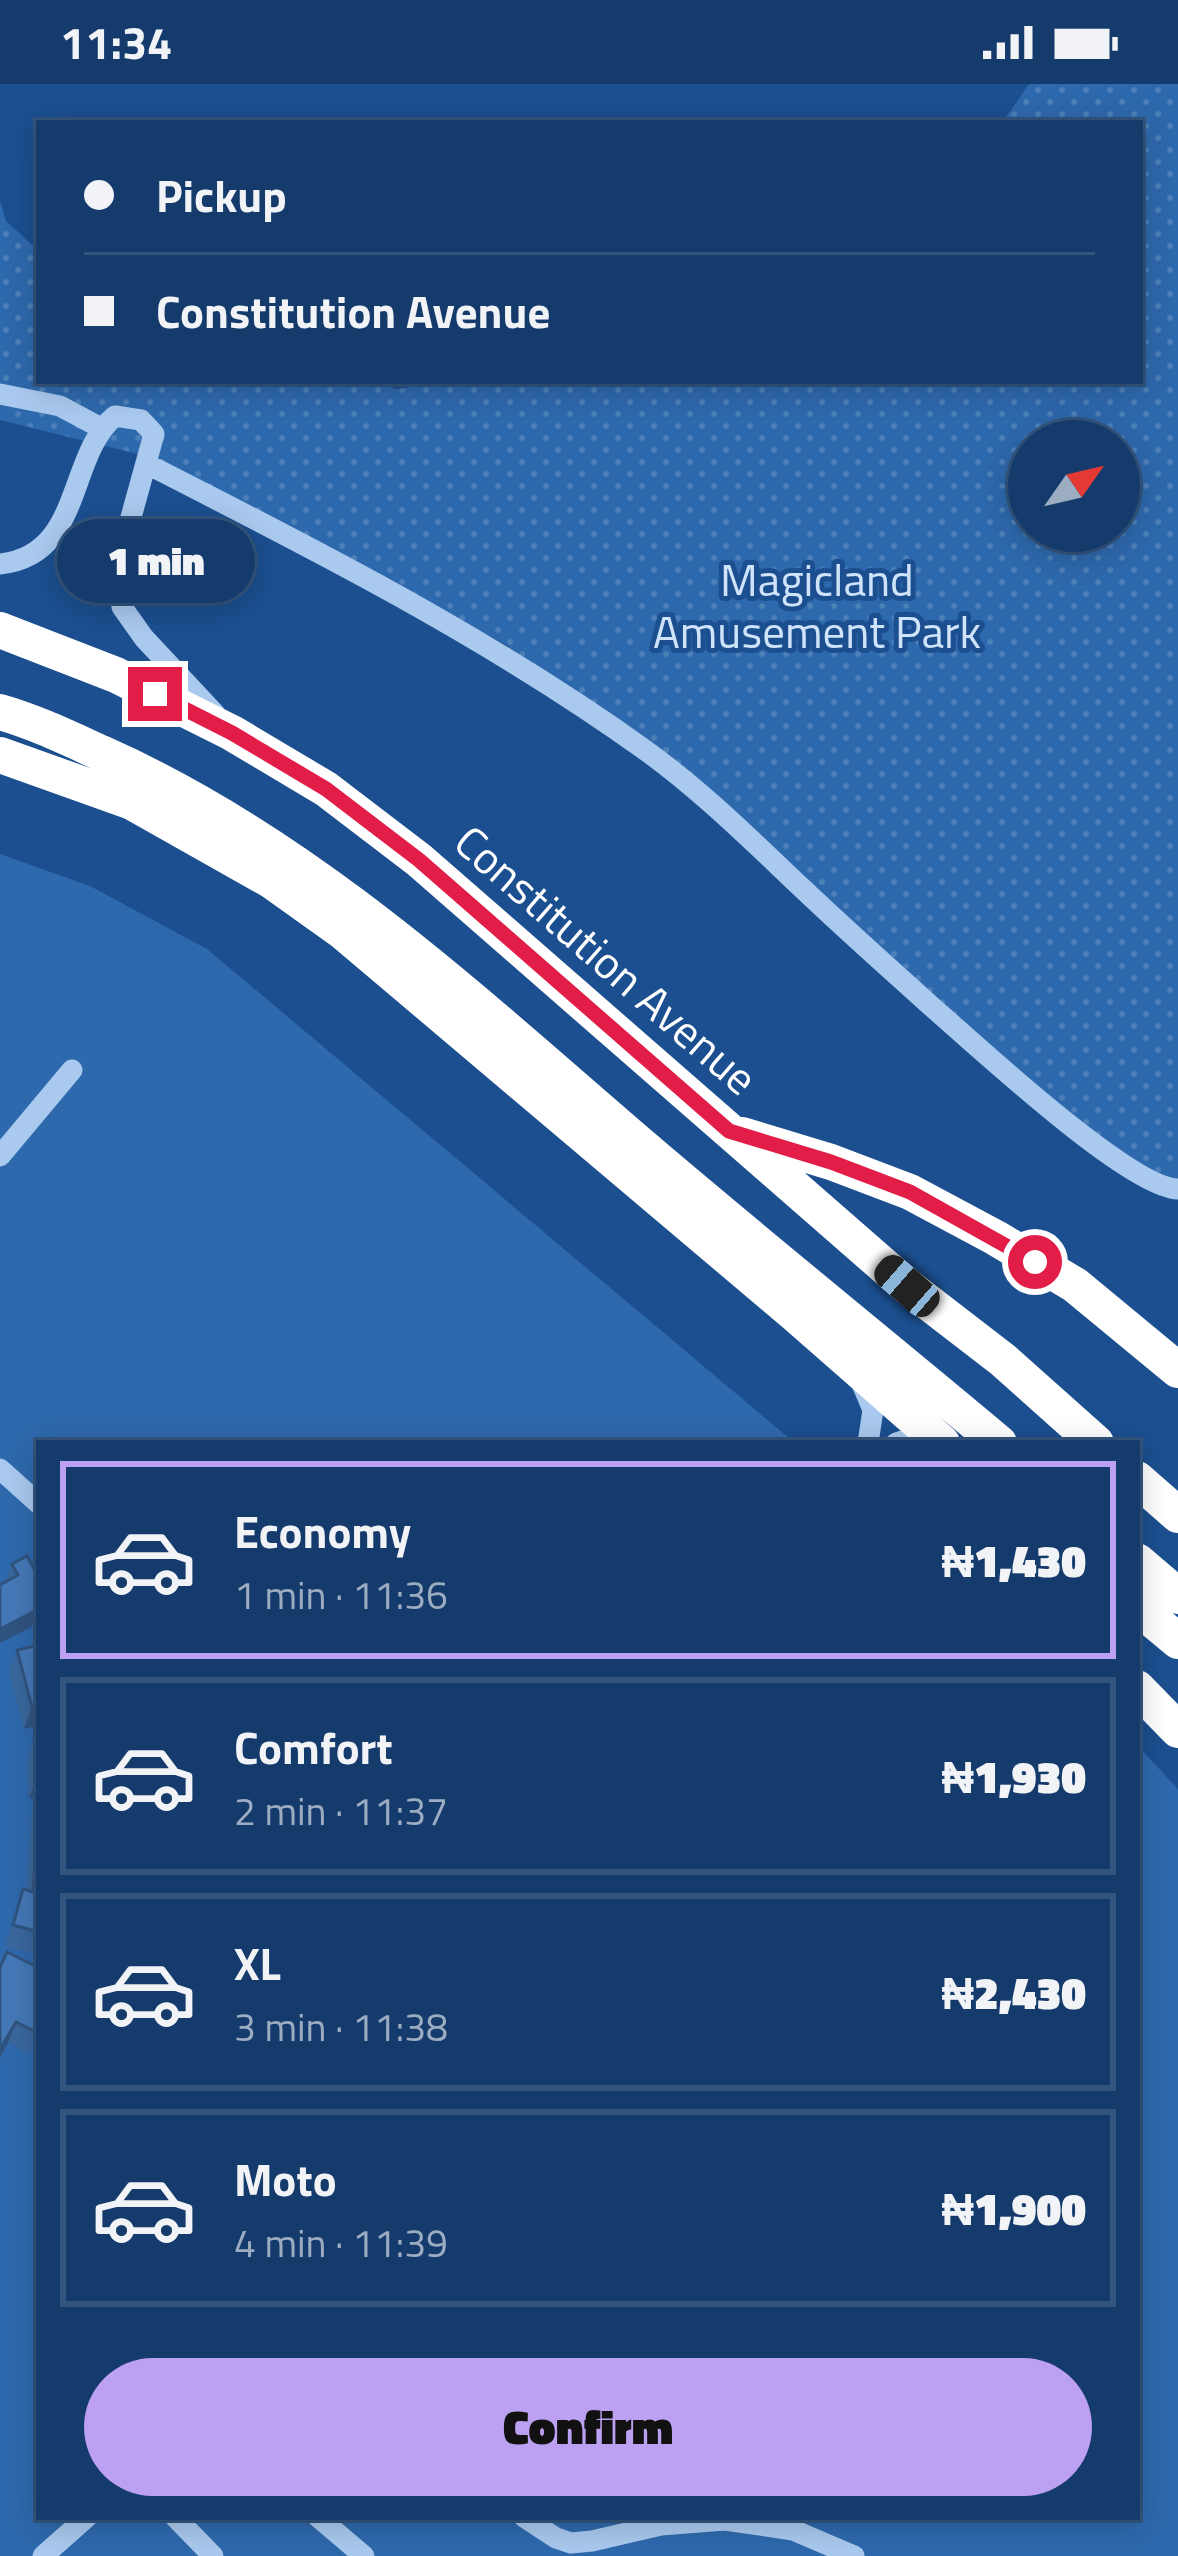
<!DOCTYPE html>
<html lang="en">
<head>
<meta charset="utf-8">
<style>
	:root { --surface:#143b6b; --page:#1d4271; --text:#f1f3f6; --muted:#9dadc1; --line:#33557e; --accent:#bca0f2 }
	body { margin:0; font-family:"Titillium Web",sans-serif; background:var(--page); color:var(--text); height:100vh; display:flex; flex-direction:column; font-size:45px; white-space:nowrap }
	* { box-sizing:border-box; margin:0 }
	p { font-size:39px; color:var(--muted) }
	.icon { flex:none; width:66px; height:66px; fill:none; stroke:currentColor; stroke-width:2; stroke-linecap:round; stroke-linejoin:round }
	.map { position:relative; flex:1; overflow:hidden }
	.panel { position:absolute; left:36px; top:1356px; width:1104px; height:1080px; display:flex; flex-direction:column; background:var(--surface); border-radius:0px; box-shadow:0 6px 30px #0003,0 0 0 3px var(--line) }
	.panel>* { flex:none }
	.hud { position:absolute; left:36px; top:36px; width:1107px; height:264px; border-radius:0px; box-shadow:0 6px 30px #0003,0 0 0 3px var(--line); display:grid; align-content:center; height:264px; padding:0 48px; background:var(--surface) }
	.needle { width:78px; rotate:56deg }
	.tools { position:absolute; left:1008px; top:336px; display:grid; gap:24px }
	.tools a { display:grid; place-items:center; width:132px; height:132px; border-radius:50%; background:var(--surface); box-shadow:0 6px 30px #0003,0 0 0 3px var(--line); font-size:60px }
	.end { position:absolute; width:54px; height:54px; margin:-27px; border:15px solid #e11d48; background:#fff; box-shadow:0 0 0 6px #fff }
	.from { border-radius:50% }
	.bubble { position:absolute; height:84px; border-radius:42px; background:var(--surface); box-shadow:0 6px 30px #0003,0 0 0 3px var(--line); font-size:39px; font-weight:800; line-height:84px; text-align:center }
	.car { position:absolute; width:36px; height:72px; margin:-36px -18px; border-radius:15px; box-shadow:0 0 9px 3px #0007; background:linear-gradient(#222 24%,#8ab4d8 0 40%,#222 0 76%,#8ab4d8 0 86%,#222 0) }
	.hud b { display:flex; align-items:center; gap:42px; height:114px; font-size:45px }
	.hud b+b { border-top:3px solid var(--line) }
	.hud i { width:30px; height:30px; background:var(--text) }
	ul { padding:21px 0 0; list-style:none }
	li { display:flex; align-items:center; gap:36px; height:198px; margin:0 24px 18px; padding:0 24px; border:6px solid var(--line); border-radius:0px }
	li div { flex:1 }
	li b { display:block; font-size:45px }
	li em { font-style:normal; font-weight:800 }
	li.active { border-color:var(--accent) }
	li>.icon { width:108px; height:108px; stroke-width:1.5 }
	.action { display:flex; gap:24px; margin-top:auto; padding:24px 48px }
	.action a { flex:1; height:138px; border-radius:72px; background:var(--accent); color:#111; font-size:48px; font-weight:800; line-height:138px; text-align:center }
	.status { display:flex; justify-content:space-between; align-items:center; height:84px; padding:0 60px; background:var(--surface); direction:ltr }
	.status svg { height:33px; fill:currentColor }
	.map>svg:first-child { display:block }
	.park { fill:url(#park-dots); fill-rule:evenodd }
	.pitch { fill:#2e69ad }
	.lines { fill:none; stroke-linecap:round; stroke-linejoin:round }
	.minor { stroke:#a9c9ee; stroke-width:21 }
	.highway { stroke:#fff; stroke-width:36 }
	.wall { fill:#3a679d }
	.shaded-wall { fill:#305480 }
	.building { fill:#4478b7; stroke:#305480; stroke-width:3 }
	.route { stroke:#e11d48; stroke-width:15 }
	.labels { text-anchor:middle; stroke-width:10; stroke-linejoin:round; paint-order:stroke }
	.park-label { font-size:45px; fill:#cfe3fa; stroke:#1b4f8f }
	.street-label { font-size:45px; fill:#fff; stroke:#1b4f8f }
</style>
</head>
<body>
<div class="status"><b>11:34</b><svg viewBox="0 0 49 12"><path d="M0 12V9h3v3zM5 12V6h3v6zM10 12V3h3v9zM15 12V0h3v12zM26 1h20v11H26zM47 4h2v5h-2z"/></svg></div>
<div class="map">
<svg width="1178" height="2472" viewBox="0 0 1178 2472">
	<defs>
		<pattern id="park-dots" width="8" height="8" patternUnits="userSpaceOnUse" patternTransform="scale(3)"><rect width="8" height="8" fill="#2e69ad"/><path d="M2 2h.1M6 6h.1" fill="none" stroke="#4d80b9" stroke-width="1.8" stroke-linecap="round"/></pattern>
	</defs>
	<rect width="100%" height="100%" fill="#1b4f8f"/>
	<path class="park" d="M1029,0H1178V1105L1096,1056L916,895L506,561L162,376L0,336V117L6,137L39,167V297H364L397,305L457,297H1140V39H1002ZM1029,357H1119V447H1029Z"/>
	<path class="pitch" d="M0,770L90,802L207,865L795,1359H39V2433H1137V1661L1178,1705V2472H0Z"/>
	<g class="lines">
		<path class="minor" d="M0,310L60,322L101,344
			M147,380C318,467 489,554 645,666C702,707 752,757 803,805C845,845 888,883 931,922C974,959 1129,1104 1178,1105
			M0,480C83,472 67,371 115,332L141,336L154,350L120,473L122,523L144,554L215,630
			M0,1072L72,986
			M860,1295L873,1326L868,1359
			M896,1359L928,1349
			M0,1385L39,1420
			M175,2433L213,2472
			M318,2433L364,2472
			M524,2433L556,2454L571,2459L592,2457L661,2441L725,2436L793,2446L854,2472
			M43,2472L87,2433"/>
		<path class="highway" d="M0,546L116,591L232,649L326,705L419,776L907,1202L1003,1276L1096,1359
			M0,628C35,638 68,654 101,669C307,760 474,918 643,1063C760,1163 881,1260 999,1359
			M0,671L132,718L272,797L342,847L796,1231L942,1359
			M742,1051L831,1078L910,1108L996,1154L1075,1201L1178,1286
			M1137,1395L1178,1431
			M1137,1477L1178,1512
			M1137,1523L1178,1557
			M1137,1604L1178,1646"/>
	</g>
	<path class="wall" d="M12,1480L39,1494V1551L37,1553L6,1497Z
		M17,1566L39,1641L24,1645L9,1588Z
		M34,1655H39V1872L5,1862L23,1805L26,1806L33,1714H29L27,1677Z
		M0,1883L39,1884V1947L28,1969L8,1959L0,1974Z"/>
	<path class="shaded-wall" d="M37,1526L31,1543L0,1559V1545Z
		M39,1621V1641L24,1645L32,1623Z
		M37,1693H39V1697L33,1714H29Z
		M16,1938L8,1959L0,1974V1965Z"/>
	<path class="building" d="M27,1472L39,1494V1529L37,1526L0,1545V1501L18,1491L12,1480Z
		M39,1561V1621L32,1623L17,1566Z
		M34,1655H39V1693H37Z
		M39,1714V1848L13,1841L23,1805L33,1808Z
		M7,1868L39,1884V1941L36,1948L16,1938L0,1965V1883Z"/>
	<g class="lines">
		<path class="route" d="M155,610L232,649L326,705L419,776L729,1047L831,1078L910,1108L1035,1178"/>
	</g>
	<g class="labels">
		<g class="park-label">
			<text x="817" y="512">Magicland<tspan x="817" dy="52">Amusement Park</tspan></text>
		</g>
		<g class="street-label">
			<text transform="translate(606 876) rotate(41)" y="16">Constitution Avenue</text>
		</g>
	</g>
</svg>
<div class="tools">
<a><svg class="needle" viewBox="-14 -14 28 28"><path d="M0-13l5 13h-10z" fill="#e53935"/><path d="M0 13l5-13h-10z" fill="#9dadc1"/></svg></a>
</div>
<i class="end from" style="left:1035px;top:1178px"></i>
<i class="end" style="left:155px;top:610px"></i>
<div class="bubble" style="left:57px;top:435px;width:198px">1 min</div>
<i class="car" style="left:907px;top:1202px;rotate:311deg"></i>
<div class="hud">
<b><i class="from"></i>Pickup</b>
<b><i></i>Constitution Avenue</b>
</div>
<section class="panel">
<ul>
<li class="active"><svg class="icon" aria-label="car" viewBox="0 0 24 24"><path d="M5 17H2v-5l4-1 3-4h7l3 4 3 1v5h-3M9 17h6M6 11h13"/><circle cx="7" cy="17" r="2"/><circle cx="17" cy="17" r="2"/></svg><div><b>Economy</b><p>1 min · 11:36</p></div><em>₦1,430</em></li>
<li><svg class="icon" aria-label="car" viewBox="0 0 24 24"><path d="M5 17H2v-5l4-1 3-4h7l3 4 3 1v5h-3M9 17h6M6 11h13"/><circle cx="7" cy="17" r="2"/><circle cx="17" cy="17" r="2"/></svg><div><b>Comfort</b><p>2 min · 11:37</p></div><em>₦1,930</em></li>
<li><svg class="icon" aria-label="car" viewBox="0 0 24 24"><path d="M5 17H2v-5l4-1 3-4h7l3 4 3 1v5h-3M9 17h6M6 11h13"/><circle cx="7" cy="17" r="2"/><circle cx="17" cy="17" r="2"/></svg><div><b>XL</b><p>3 min · 11:38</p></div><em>₦2,430</em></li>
<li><svg class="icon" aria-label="car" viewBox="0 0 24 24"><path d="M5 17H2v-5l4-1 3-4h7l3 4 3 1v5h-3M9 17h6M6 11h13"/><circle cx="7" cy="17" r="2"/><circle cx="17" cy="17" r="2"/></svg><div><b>Moto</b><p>4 min · 11:39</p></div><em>₦1,900</em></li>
</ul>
<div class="action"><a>Confirm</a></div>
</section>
</div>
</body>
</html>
